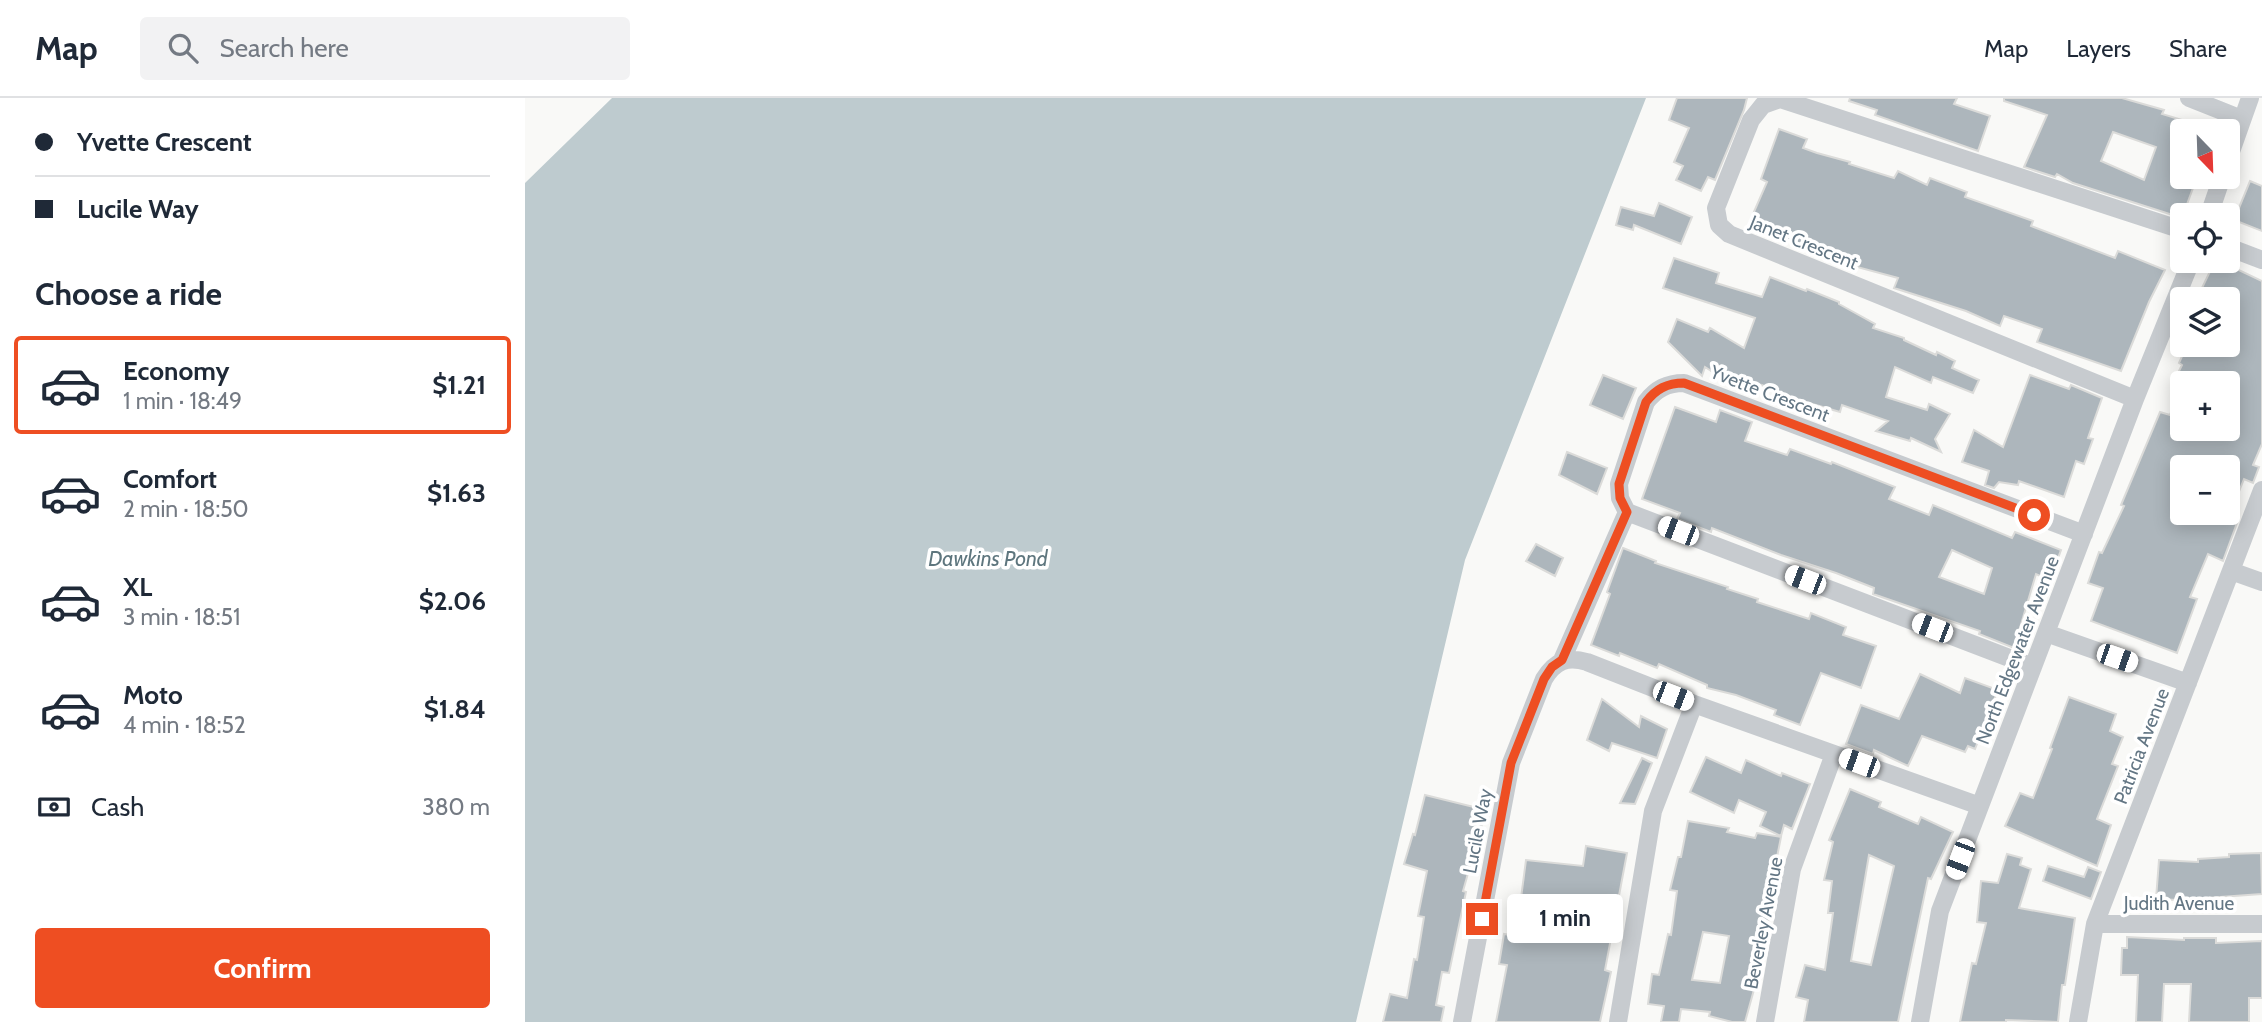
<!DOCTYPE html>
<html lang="en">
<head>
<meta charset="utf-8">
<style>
	:root { --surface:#fff; --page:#f2f2f3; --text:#1f2937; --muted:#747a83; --line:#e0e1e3; --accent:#ee4e22 }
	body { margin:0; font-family:Cabin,sans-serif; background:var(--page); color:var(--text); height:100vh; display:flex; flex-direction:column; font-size:26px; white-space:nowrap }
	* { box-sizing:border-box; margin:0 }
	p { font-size:23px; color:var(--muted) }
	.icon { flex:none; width:38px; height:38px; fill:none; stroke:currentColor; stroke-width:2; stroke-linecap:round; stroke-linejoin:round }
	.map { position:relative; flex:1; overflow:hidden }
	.drawer { display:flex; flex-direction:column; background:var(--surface); width:525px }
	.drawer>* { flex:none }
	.banner { display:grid; align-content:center; height:154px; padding:0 35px; background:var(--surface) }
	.needle { width:46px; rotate:157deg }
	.tools { position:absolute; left:1645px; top:21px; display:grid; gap:14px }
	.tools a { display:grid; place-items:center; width:70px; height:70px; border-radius:7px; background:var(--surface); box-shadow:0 4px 18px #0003; font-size:35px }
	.end { position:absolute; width:32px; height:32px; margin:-16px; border:9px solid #ee4e22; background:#fff; box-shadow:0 0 0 4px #fff }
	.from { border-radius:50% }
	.bubble { position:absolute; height:49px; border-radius:7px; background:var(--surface); box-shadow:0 4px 18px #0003; font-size:23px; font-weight:700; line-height:49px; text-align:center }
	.car { position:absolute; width:21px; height:42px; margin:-21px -10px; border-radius:9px; box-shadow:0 0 5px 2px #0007; background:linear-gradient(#fff 24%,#345 0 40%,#fff 0 76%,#345 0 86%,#fff 0) }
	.banner b { display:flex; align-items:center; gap:24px; height:66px; font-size:26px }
	.banner b+b { border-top:2px solid var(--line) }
	.banner i { width:18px; height:18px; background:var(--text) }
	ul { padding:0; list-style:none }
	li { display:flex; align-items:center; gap:21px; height:98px; margin:0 14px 10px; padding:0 21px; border:4px solid transparent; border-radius:7px }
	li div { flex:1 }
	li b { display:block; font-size:26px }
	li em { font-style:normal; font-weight:700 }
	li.on { border-color:var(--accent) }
	li>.icon { width:63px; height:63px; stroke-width:1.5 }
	h2 { padding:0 35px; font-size:32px; line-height:84px }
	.pay { display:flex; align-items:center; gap:18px; height:77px; padding:0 35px; font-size:26px }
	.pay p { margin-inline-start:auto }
	.button { display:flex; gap:14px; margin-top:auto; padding:14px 35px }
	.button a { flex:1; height:80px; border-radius:7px; background:var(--accent); color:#fff; font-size:28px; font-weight:700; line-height:80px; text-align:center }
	header { display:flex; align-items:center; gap:42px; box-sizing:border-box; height:98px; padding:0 35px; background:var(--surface); border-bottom:2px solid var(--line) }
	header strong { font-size:33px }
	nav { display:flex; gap:38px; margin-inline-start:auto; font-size:24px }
	.search { width:490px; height:63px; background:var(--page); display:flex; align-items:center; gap:18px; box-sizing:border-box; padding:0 24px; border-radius:7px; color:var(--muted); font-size:26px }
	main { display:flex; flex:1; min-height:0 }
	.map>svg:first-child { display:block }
	.water { fill:#becbcf }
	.building { fill:#adb6bc; stroke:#dbdbd9; stroke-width:2; fill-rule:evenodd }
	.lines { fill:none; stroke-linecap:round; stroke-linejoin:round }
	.minor { stroke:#c7cbcf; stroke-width:18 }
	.route { stroke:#ee4e22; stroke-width:9 }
	.labels { text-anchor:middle; stroke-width:7; stroke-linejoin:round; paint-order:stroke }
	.street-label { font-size:19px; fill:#637684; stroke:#fff }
	.water-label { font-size:21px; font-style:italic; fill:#5e767e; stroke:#fff }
</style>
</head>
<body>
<header>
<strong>Map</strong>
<div class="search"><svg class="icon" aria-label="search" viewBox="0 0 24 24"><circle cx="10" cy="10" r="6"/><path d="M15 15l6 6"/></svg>Search here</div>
<nav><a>Map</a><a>Layers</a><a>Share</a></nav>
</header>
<main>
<section class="drawer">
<div class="banner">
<b><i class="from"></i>Yvette Crescent</b>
<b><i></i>Lucile Way</b>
</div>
<h2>Choose a ride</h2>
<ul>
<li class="on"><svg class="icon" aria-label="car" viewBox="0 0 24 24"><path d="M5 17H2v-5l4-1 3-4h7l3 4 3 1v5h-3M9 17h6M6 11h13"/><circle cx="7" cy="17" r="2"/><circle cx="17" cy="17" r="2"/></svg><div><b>Economy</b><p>1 min · 18:49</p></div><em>$1.21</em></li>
<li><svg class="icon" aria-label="car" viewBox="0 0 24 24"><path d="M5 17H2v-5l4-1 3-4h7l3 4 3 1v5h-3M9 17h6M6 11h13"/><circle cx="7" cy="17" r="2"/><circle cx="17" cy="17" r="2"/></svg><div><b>Comfort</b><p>2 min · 18:50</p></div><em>$1.63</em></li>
<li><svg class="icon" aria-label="car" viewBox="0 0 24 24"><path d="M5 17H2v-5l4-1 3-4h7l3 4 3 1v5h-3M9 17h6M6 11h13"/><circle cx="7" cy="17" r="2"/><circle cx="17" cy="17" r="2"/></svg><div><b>XL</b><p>3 min · 18:51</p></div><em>$2.06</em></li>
<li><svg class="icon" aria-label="car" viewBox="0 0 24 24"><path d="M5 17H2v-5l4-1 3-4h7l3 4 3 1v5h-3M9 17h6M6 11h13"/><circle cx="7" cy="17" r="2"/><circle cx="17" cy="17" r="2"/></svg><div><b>Moto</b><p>4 min · 18:52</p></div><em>$1.84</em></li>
</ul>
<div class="pay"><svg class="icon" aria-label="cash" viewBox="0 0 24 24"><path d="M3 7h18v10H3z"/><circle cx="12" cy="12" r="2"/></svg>Cash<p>380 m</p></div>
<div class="button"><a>Confirm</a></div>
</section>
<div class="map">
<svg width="1737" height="924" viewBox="0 0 1737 924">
	<rect width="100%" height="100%" fill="#f9f9f7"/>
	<path class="water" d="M87,0H1121L940,462L831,924H0V85Z"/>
	<path class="building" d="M1152,0H1222L1219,12L1190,82L1183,79L1176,93L1151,82L1158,68L1149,64L1164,30L1144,22Z
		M1325,0H1432L1429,6L1465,18L1453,53L1350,17L1352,12L1324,3Z
		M1479,0H1597L1639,12L1637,16L1657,22V79H1672L1657,120L1548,85L1532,76L1530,79L1499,69L1522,17L1479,3ZM1588,34L1631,49L1619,82L1576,63Z
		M1254,31L1282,41L1278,50L1292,55L1325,64L1324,66L1369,80L1373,73L1402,87L1405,80L1442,94L1440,99L1508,123L1506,128L1590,160L1593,153L1640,172L1624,204L1596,273L1512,244L1517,231L1479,218L1475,228L1441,213L1369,190L1373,180L1332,169L1334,166L1295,153L1296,151L1255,141L1258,137L1225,123L1242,84L1236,81Z
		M1725,83L1737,88V133L1709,122Z
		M1134,105L1167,119L1156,146L1109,127L1108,132L1091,127L1096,109L1129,118Z
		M1149,160L1194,175L1191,185L1237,199L1245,179L1281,193L1282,191L1314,204V206L1350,226L1348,230L1379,240V242L1411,257L1412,254L1430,263L1427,270L1454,282L1448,295L1408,279L1406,285L1370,269L1361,299L1402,312L1404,306L1425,316L1410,341L1416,354L1386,340L1385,343L1351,333L1363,323L1317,307L1315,314L1270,301L1237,287L1233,297L1208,287L1180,269L1177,278L1143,244L1152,221L1183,234L1185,230L1219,250L1230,220L1138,190Z
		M1690,163H1695L1737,183V346L1728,367L1734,369L1728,385L1719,381L1703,421L1712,425L1698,463L1683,456L1665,499L1672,501L1652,555L1566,523L1578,490L1563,485L1574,454L1577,455L1599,408L1596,407L1635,314L1645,317L1655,288L1657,289V331H1703V300L1708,285H1648L1657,267L1654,265L1662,247H1703V201H1690L1675,194ZM1667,360L1689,369H1703V415H1657V369H1664Z
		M1078,277L1111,290L1098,321L1065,307Z
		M1505,277L1544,291L1546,287L1577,300L1563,340L1568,341L1559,366L1551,363L1539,399L1494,383L1493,387L1474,384L1469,390L1460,387L1464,373L1437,364L1449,332L1478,349Z
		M1150,309L1191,324L1195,312L1227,324L1220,343L1262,357L1265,351L1306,366L1307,364L1370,389L1364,401L1404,417L1408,407L1487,440L1490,434L1536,452L1525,482L1511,476L1489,550L1454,536L1455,533L1348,496L1349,490L1311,475L1256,457L1187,430L1186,434L1152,421L1155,415L1117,401ZM1427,452L1467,470L1459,496L1414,479Z
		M1042,354L1082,370L1072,396L1034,377Z
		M1011,446L1038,460L1030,478L1001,463Z
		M1098,450L1131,463L1130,465L1203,489L1202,491L1233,501L1232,504L1284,521L1286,515L1321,529L1318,537L1351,548L1336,590L1296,575L1275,627L1249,617L1251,612L1211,597L1182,590V587L1134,566L1132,570L1095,555L1094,558L1066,547L1085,496L1082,494Z
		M1395,576L1435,595L1440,580L1473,592L1450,651L1443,648L1440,654L1397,638L1383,668L1349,652L1348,656L1321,646L1336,607L1374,621Z
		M1544,599L1591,616L1585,633L1598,639L1587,666L1593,668L1572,721L1586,727L1572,768L1480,728L1495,695L1508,700L1527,651L1525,650Z
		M1077,601L1114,629L1116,618L1142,631L1132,660L1087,645L1084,653L1062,642Z
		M1181,659L1216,675L1221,662L1256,678L1257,675L1285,686L1267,731L1259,727L1256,738L1235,728L1241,714L1214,702L1209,715L1165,694Z
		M1117,660L1127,665L1110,706L1095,705Z
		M1325,691L1356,704L1354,709L1393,726L1396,719L1428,734L1406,781L1403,780L1373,924H1279L1283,902L1271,899L1280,867L1300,872L1308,815H1303L1307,783L1299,782L1308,744L1304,742ZM1344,757L1369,768L1346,867L1326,863Z
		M900,697L961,712L938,793L941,794L924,875L917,874L911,907L919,909L916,924H858L865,896L882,900L889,861L892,862L899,819L893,818L902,773L879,766L888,736L890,737Z
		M1163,723L1204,730L1202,734L1230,740L1232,735L1256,739L1247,784L1252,785L1235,861L1238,862L1233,888H1230L1220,924H1207L1184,918L1185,914L1156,911L1154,924H1136L1139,908L1123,906L1127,876L1134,877L1143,836L1146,837L1152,793L1145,792L1153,759H1156ZM1178,834L1204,838L1195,885L1167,882Z
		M1061,748L1102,755L1080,872L1086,874L1075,924H971L982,867L974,866L979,836L991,838L1001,762L1058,768Z
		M1736,755L1737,796L1653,802L1631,801L1634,762L1673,764V761L1704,759V756Z
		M1482,756L1497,760L1495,767L1506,771L1494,810L1550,820L1540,887H1537L1533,924L1481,922V924H1435L1447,865L1451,866L1461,825L1452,824L1456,783L1473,785Z
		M1523,768L1559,779L1563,769L1576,774L1566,801L1518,783Z
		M1602,839L1659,842V840H1691V845L1737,843V900H1724V924H1664L1666,886H1639L1637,924H1611L1613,877H1596L1597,850H1602Z"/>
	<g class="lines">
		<path class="minor" d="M1664,0L1717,21
			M1703,62L1725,0
			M1684,117L1697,79
			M1703,149L1737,162
			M1610,301L1204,136L1194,127L1191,110L1226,22L1238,7L1255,1L1657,132
			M1706,473L1737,484
			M1521,535L1663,585
			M1037,562L1102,414
			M1508,569L1102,414L1095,400L1094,386L1121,304C1131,291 1142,285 1159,285L1559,436
			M1570,826H1737
			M937,924L986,665L1019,581C1030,563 1042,558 1062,564L1169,606L1455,708
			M1093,924L1128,713L1169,606
			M1240,924L1267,771L1309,656
			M1395,924L1415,813L1610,301L1666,163
			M1553,924L1570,826L1737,392"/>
	</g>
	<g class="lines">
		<path class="route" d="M957,821L986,665L1019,581L1027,569L1037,562L1102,414L1095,400L1094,386L1121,304C1131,291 1142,285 1159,285L1509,417"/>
	</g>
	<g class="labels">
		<g class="street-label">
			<text transform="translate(1279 144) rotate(22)" y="7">Janet Crescent</text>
			<text transform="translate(1245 295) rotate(21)" y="7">Yvette Crescent</text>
			<text transform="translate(1492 552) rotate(-69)" y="7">North Edgewater Avenue</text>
			<text transform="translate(1616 648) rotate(-69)" y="7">Patricia Avenue</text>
			<text transform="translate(952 733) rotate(-79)" y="7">Lucile Way</text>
			<text x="1654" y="812">Judith Avenue</text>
			<text transform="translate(1238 825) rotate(-79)" y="7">Beverley Avenue</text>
		</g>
		<g class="water-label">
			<text x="463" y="468">Dawkins Pond</text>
		</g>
	</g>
</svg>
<div class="tools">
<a><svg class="needle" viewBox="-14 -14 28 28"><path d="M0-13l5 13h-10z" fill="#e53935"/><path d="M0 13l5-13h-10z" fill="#747a83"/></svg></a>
<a><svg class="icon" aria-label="locate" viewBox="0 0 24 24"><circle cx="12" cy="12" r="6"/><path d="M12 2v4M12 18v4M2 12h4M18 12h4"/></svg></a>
<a><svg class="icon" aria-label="layers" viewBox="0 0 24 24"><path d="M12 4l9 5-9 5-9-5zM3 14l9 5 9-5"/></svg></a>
<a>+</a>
<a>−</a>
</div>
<i class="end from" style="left:1509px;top:417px"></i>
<i class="end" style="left:957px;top:821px"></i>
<div class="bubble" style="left:982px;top:796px;width:116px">1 min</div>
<i class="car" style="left:1153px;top:433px;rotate:291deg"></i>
<i class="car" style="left:1280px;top:482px;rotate:291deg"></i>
<i class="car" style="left:1407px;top:530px;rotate:291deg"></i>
<i class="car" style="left:1592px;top:560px;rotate:109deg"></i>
<i class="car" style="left:1148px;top:598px;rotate:111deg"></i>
<i class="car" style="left:1334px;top:665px;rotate:290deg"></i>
<i class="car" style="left:1435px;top:761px;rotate:201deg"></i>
</div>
</main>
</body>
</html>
